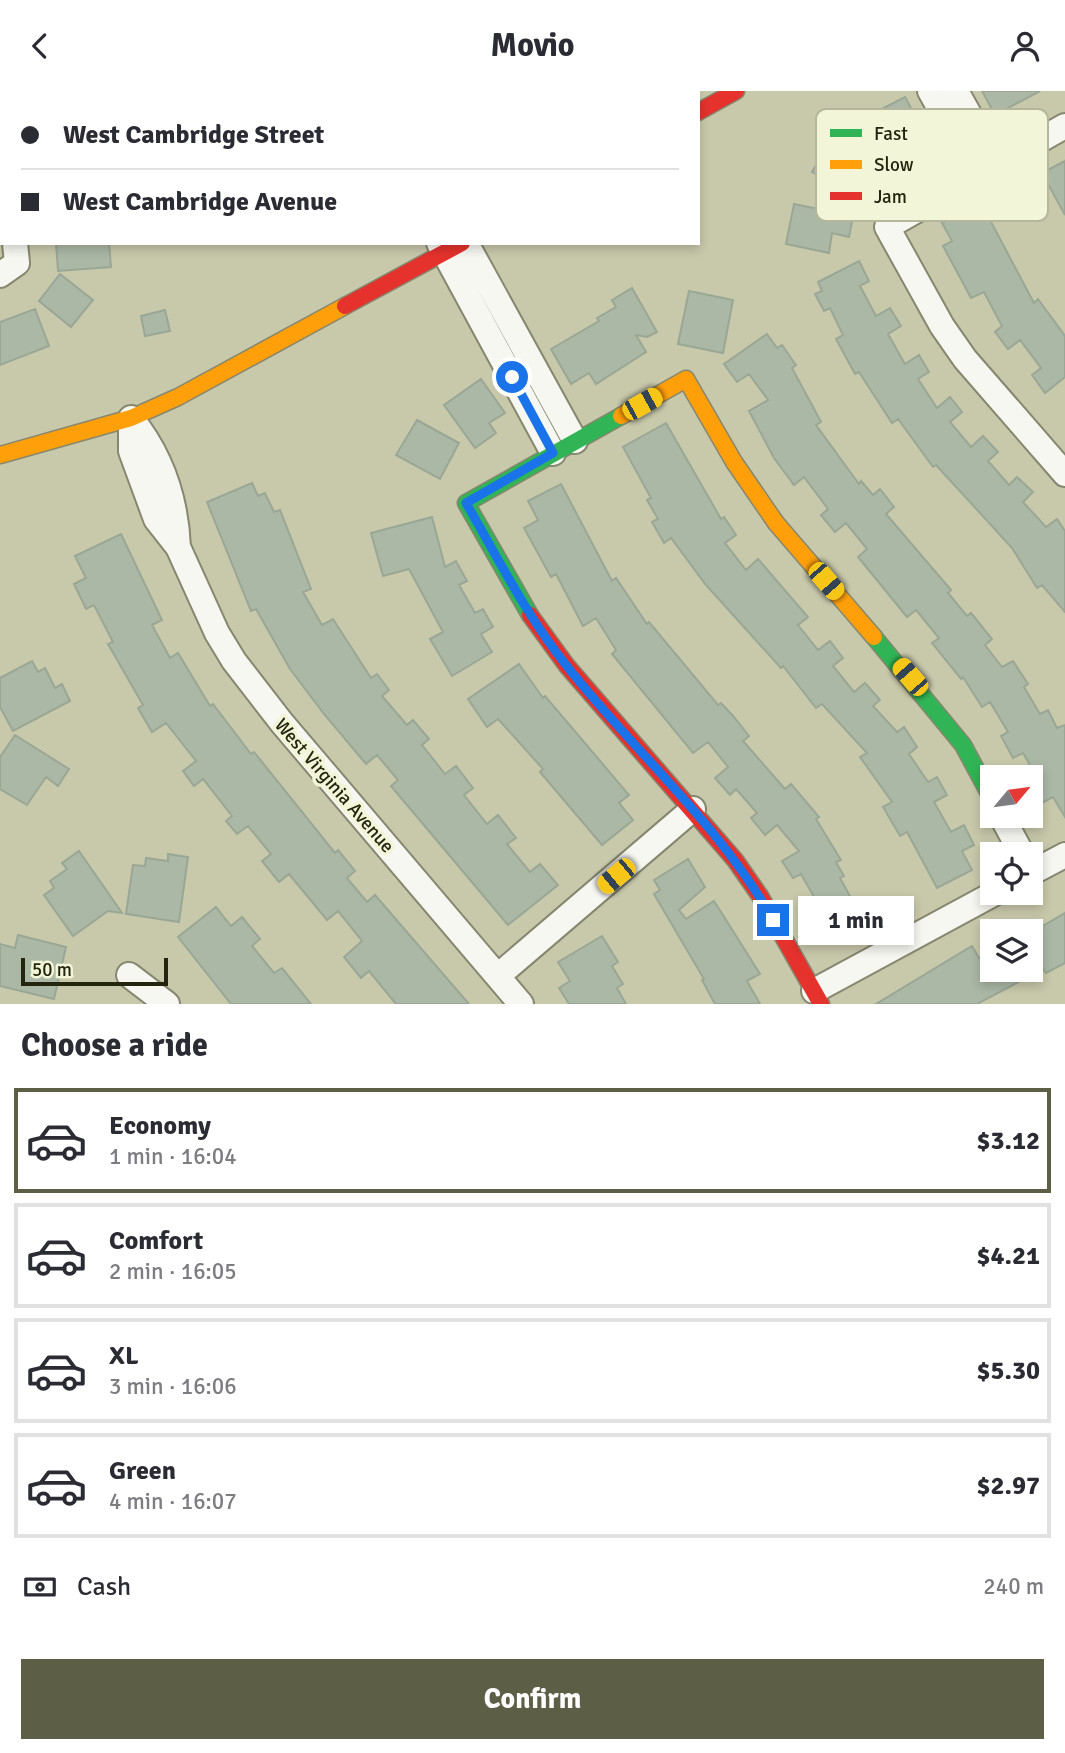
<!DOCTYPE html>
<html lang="en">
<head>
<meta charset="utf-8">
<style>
	:root { --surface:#fff; --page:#f2f2f3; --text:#2b2b33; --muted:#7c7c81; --line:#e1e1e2; --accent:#5d5e46 }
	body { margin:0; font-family:Signika,sans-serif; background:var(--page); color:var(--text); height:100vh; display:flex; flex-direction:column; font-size:26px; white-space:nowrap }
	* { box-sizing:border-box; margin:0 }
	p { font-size:23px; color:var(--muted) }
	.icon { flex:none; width:38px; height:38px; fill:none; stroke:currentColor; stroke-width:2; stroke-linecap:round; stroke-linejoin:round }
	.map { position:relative; height:913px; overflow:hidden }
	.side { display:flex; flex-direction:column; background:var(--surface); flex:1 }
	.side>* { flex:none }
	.banner { position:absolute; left:0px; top:0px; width:700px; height:154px; box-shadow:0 4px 10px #0003; display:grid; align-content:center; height:154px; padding:0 21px; background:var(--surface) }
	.needle { width:46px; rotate:61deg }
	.tools { position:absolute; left:980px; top:674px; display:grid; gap:14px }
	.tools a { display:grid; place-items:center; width:63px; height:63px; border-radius:0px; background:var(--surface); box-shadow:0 4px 10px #0003; font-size:35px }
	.scale { position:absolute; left:21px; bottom:18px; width:147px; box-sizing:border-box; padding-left:7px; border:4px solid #24250f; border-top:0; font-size:19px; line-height:24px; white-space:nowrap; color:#24250f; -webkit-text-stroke:5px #f3f5d8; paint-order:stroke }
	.end { position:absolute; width:32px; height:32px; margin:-16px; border:9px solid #1a73e8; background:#fff; box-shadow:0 0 0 4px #fff }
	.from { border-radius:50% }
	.bubble { position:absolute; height:49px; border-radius:0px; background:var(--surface); box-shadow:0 4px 10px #0003; font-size:23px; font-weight:800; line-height:49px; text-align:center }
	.car { position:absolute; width:21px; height:42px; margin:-21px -10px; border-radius:9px; box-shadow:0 0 5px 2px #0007; background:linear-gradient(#f5c518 24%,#345 0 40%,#f5c518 0 76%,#345 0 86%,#f5c518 0) }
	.banner b { display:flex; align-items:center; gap:24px; height:66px; font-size:26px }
	.banner b+b { border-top:2px solid var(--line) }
	.banner i { width:18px; height:18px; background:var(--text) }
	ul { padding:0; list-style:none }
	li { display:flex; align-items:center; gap:21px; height:105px; margin:0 14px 10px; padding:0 7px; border:4px solid var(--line); border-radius:0px }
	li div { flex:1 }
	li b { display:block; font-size:26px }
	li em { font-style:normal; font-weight:800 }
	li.current { border-color:var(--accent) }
	li>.icon { width:63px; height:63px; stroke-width:1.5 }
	h2 { padding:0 21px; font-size:32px; line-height:84px }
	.pay { display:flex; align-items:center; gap:18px; height:77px; padding:0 21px; font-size:26px }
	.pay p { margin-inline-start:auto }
	.action { display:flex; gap:14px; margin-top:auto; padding:14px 21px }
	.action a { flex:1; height:80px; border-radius:0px; background:var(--accent); color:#fff; font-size:28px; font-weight:800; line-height:80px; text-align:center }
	header { display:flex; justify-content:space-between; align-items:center; height:91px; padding:0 21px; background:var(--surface); font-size:32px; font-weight:800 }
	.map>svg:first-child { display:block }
	.building { fill:#abb8a6; stroke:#9aa795; stroke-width:2 }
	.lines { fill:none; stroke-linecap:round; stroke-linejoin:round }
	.street-casing { stroke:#86876f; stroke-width:28 }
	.fast-casing { stroke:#86876f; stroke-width:19 }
	.slow-casing { stroke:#86876f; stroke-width:19 }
	.jam-casing { stroke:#86876f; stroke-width:19 }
	.street { stroke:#f7f7f2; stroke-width:24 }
	.fast { stroke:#30b455; stroke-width:16 }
	.slow { stroke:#ff9f0a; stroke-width:16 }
	.jam { stroke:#e5322d; stroke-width:16 }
	.route { stroke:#1a73e8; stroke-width:9 }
	.labels { text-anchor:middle; stroke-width:7; stroke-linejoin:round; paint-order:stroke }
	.street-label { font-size:19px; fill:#24250f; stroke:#f3f5d8 }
	.key { fill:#f3f5d8; stroke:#b5b79c; stroke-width:2 }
	.key-label { font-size:19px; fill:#24250f }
</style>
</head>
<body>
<header><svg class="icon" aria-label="back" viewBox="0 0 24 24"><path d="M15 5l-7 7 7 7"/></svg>Movio<svg class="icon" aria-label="person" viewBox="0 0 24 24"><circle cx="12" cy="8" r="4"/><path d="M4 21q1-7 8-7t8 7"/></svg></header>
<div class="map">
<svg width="1065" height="913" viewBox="0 0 1065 913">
	<rect width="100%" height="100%" fill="#c8c9ab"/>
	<path class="building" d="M982,0H1040L995,24Z
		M905,6L927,46L908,55L915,68L896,77L868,25Z
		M834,44L868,65L858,82L870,90L858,109L812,81Z
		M1065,70V124L1042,82Z
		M981,112L1034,212L1038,208L1065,245V286L1045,302L1032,284L1041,277L1020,249L1008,258L995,241L1002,235L984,201L971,207L943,155L952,150L942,132Z
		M794,113L853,125L849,146L832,142L829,162L786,153Z
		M56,152H109L111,176L58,180Z
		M859,170L869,190L860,195L876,225L890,217L901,235L888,243L905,273L919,264L929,281L918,288L937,317L950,306L962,321L950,331L971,356L983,345L998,361L988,370L1009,394L1017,386L1033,401L1023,411L1046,436L1057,428L1065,440V521L1042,494L1037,497L1012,457L936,374L933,376L898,328L892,332L859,281L855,283L836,248L843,244L830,217L824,220L815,203L822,200L818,191Z
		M60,183L93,209L71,236L39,210Z
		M632,197L657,241L647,246L636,244L646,261L596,293L589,282L571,293L551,258L599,230L597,227L616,216L612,209Z
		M689,200L733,209L723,262L678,253Z
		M35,218L49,255L0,274V231Z
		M165,219L170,240L145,245L141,225Z
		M767,243L777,257L782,254L796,274L792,277L821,331L816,334L859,393L861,390L873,404L880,398L894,416L886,423L951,499L948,502L967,525L971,522L992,548L985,554L1002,576L1013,570L1028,593L1024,596L1040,623L1048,619L1057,637L1065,634V726L1053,706L1038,714L1031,695L1039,690L1023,662L1013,667L1001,645L1008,641L990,611L982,616L963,586L961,588L932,552L939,547L916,519L907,526L858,466L867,458L846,432L835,441L821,424L828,418L804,386L794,394L774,367L749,320L768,309L749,283L737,291L724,273Z
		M481,288L505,322L489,332L496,342L475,357L444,314Z
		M417,329L459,352L440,388L396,364Z
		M666,332L721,428L724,426L736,444L725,452L746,479L758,468L808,526L798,534L818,559L830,550L843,567L833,575L854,601L865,592L880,609L873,615L897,641L904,636L917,656L909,663L928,691L937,686L947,704L934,711L951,741L964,734L974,754L962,760L972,779L937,797L907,741L900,745L883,716L892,711L860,666L867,662L822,613L816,617L783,575L781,577L706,494L671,447L664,452L652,431L658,428L647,409L651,407L623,356Z
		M252,392L258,405L265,402L274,421L280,419L311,498L303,501L322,534L333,528L371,587L377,583L389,599L382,605L407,634L413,629L429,648L422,654L445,683L456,675L473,697L464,704L487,733L498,724L516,747L507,753L530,781L540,773L558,794L508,834L391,695L398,689L377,664L366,673L324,623L290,578L256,518L251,520L207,411Z
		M561,393L612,490L616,487L647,533L649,531L718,614L721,612L734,626L749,645L743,650L785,698L791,693L819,726L816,728L841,769L836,771L844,785L840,787L863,829L832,847L825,835L819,838L809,819L818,813L801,783L793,787L782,770L799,760L777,734L765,744L751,727L757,722L736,698L730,704L715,687L728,676L708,651L693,662L612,563L616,559L596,527L583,535L556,483L551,486L524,437L538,429L528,410Z
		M432,426L445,476L456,470L467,490L459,494L475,522L483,518L493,536L481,543L492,561L452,585L430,548L443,541L409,478L383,485L371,442Z
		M121,443L162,529L152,534L170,567L178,562L210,615L213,613L251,663L254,661L335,762L338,759L355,780L347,787L367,811L375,804L469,913H396L369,880L361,887L344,866L362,850L338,820L327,829L289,783L279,791L262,770L271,763L248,735L237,743L226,730L232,725L203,688L194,695L183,680L196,670L166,632L152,641L138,617L143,614L108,553L113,551L94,514L86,518L74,493L86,487L75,465Z
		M32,570L38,581L45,577L55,597L62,593L70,610L13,640L0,616V587Z
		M519,573L543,607L545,605L629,704L619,712L633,729L602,754L540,681L543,678L498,628L487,636L468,608Z
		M15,644L69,678L58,695L46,686L27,714L0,698V666Z
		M79,760L122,822L108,820L73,845L44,804L54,797L50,790L67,778L62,772Z
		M168,763L188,766L179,831L126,823L133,774L145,775L146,767L168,770Z
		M688,768L705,796L679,819L686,828L714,810L760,883L747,890L760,913H715L702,889L704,888L654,803L660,799L654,789Z
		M216,816L231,835L242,826L260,848L252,855L274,882L282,877L311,913H231L178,846Z
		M1065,822V872L1046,882L1043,878L977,913H876L972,855L979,867L992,859V878H1031V842Z
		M18,844L66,856L54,908L0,895V853L15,857Z
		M602,845L618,871L612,875L623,893L617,897L626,913H569L559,897L570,890L558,871Z"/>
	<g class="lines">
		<defs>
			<path id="street" d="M930,0L964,61L986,78
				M956,0L984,50L986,78
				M353,2L356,0
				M1065,35L887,136L942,235L965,268L1065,383
				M0,104L2,108
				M439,152L553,362
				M466,152L575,350
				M0,184L17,172L15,152
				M131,327V360L156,428L178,456L217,542L234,570L282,632L521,913
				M131,327C161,364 176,408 178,456
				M1001,724L1022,763
				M1031,782L1065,764
				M129,884L167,913
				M499,884L693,718
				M814,900L995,802"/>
			<path id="fast" d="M530,524L466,412L621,325
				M874,546L963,654L992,708"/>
			<path id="slow" d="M621,325L686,288L734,371L776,432L874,546
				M0,364L131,327L178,306L345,215"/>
			<path id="jam" d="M698,21L736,0
				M345,215L462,152
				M530,524L567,575L735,769L760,805L821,913"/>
		</defs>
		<use href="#street" class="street-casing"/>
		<use href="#fast" class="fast-casing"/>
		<use href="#slow" class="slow-casing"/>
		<use href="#jam" class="jam-casing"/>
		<use href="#street" class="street"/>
		<use href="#fast" class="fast"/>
		<use href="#slow" class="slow"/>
		<use href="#jam" class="jam"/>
	</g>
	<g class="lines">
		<path class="route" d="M512,286L553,362L466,412C498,467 526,524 566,574C634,661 719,732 773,829"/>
	</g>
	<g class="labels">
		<g class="street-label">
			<text transform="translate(335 694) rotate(49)" y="7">West Virginia Avenue</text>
		</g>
	</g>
	<rect x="816" y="18" width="232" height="112" rx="10" class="key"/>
	<rect x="830" y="38" width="32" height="8" fill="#30b455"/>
	<rect x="830" y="69" width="32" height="9" fill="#ff9f0a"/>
	<rect x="830" y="101" width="32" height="8" fill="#e5322d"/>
	<g class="key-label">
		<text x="874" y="49">Fast</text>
		<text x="874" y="80">Slow</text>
		<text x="874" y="112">Jam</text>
	</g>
</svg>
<div class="tools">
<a><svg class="needle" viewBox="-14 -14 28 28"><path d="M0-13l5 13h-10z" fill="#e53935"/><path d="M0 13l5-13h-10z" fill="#7c7c81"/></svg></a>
<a><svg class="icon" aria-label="locate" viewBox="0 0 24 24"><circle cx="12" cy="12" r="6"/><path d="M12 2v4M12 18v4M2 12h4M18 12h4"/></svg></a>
<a><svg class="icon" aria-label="layers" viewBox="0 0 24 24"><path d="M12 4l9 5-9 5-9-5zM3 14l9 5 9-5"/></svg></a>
</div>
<div class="scale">50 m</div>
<i class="end from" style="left:512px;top:286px"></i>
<i class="end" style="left:773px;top:829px"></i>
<div class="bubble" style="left:798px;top:805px;width:116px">1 min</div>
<i class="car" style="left:642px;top:313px;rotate:61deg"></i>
<i class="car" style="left:826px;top:490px;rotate:139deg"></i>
<i class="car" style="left:910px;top:586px;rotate:319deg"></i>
<i class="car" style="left:616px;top:785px;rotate:230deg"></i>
<div class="banner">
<b><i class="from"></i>West Cambridge Street</b>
<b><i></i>West Cambridge Avenue</b>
</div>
</div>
<section class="side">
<h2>Choose a ride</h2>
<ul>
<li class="current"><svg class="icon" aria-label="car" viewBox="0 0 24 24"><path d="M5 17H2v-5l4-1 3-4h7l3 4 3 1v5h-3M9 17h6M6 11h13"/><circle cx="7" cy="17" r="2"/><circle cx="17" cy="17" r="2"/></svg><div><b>Economy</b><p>1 min · 16:04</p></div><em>$3.12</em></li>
<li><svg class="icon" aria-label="car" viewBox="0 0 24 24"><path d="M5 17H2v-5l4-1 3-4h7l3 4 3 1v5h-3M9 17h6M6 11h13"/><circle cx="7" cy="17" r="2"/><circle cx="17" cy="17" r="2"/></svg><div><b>Comfort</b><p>2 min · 16:05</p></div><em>$4.21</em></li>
<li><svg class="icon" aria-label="car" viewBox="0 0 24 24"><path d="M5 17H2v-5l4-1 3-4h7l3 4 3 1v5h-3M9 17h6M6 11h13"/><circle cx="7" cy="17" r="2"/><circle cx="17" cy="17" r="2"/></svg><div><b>XL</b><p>3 min · 16:06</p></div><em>$5.30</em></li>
<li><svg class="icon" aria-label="car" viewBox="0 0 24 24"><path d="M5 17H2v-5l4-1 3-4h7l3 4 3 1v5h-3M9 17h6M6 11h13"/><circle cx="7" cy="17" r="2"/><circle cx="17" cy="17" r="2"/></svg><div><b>Green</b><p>4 min · 16:07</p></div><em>$2.97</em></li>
</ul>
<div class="pay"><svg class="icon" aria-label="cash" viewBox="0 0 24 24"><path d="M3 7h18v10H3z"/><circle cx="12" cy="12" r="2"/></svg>Cash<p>240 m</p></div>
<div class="action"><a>Confirm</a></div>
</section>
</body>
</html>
